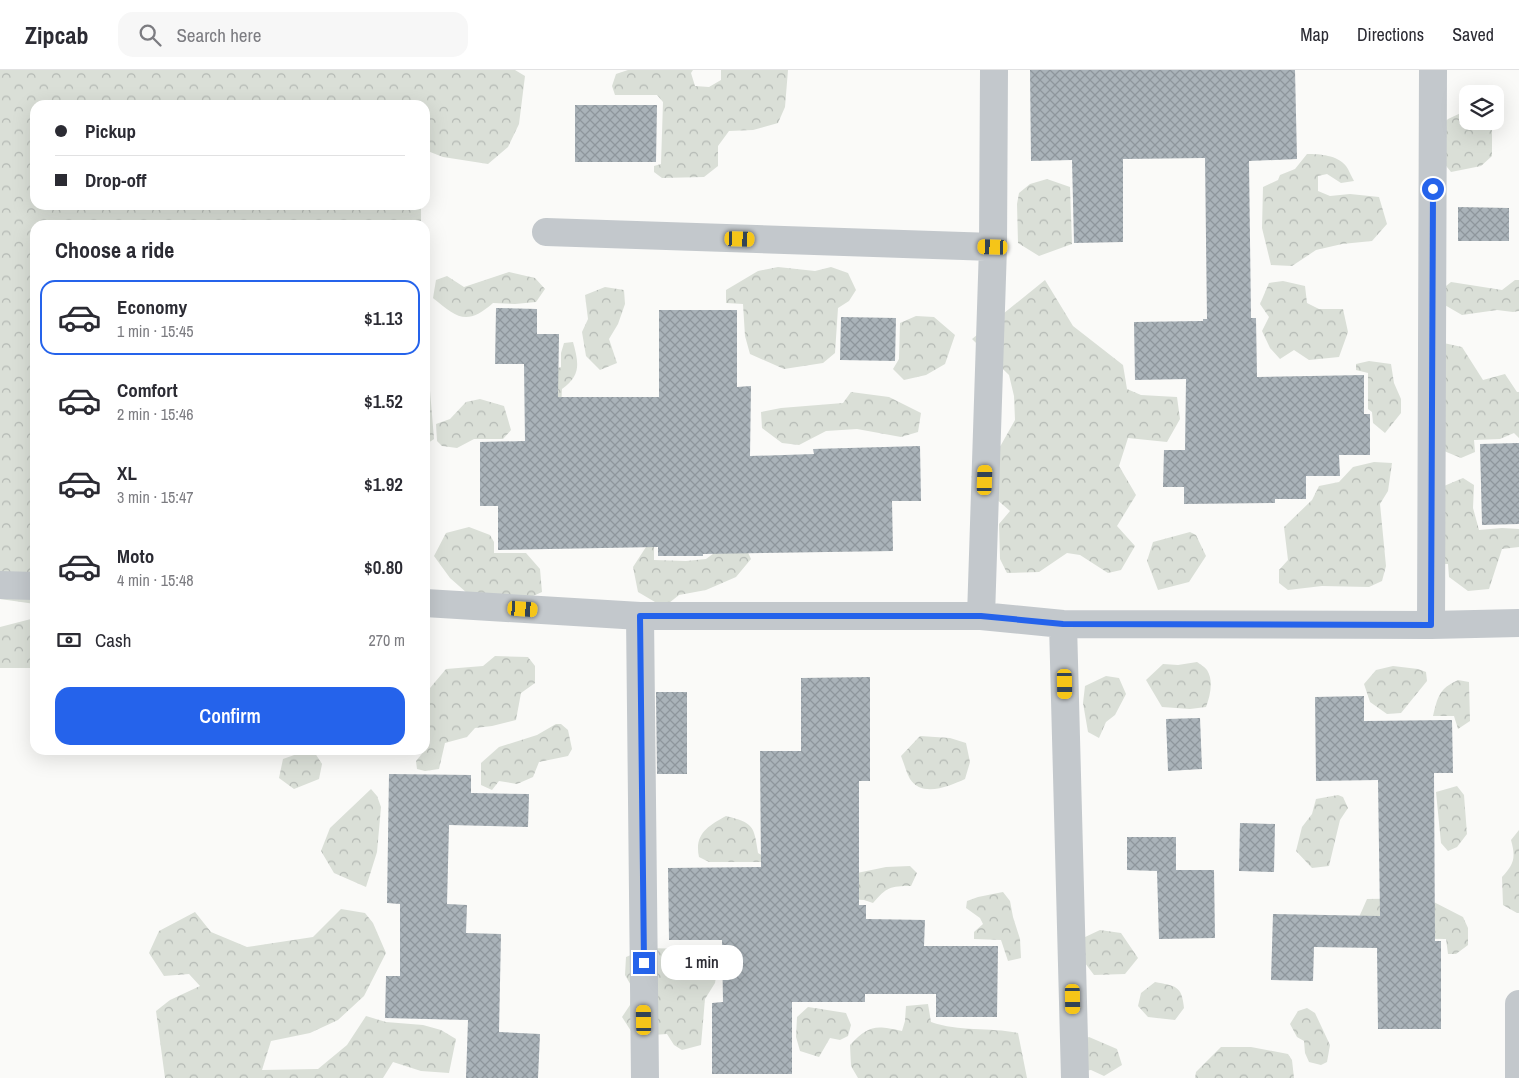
<!DOCTYPE html>
<html lang="en">
<head>
<meta charset="utf-8">
<style>
	:root { --surface:#fff; --page:#f7f7f7; --text:#2b2b33; --muted:#7c7c81; --line:#e1e1e2; --accent:#2563eb }
	body { margin:0; font-family:"Archivo Narrow",sans-serif; background:var(--page); color:var(--text); height:100vh; display:flex; flex-direction:column; font-size:19px; white-space:nowrap }
	* { box-sizing:border-box; margin:0 }
	p { font-size:16px; color:var(--muted) }
	.icon { flex:none; width:28px; height:28px; fill:none; stroke:currentColor; stroke-width:2; stroke-linecap:round; stroke-linejoin:round }
	.map { position:relative; flex:1; overflow:hidden }
	.side { position:absolute; left:30px; top:150px; width:400px; height:535px; display:flex; flex-direction:column; background:var(--surface); border-radius:15px; box-shadow:0 5px 20px #0002 }
	.side>* { flex:none }
	.top-card { position:absolute; left:30px; top:30px; width:400px; height:110px; border-radius:15px; box-shadow:0 5px 20px #0002; display:grid; align-content:center; height:110px; padding:0 25px; background:var(--surface) }
	.tools { position:absolute; left:1459px; top:15px; display:grid; gap:10px }
	.tools a { display:grid; place-items:center; width:45px; height:45px; border-radius:10px; background:var(--surface); box-shadow:0 5px 20px #0002; font-size:25px }
	.end { position:absolute; width:22px; height:22px; margin:-11px; border:6px solid #2563eb; background:#fff; box-shadow:0 0 0 2px #fff }
	.from { border-radius:50% }
	.bubble { position:absolute; height:35px; border-radius:15px; background:var(--surface); box-shadow:0 5px 20px #0002; font-size:16px; font-weight:600; line-height:35px; text-align:center }
	.car { position:absolute; width:15px; height:30px; margin:-15px -8px; border-radius:6px; box-shadow:0 0 4px 1px #0007; background:linear-gradient(#f5c518 24%,#345 0 40%,#f5c518 0 76%,#345 0 86%,#f5c518 0) }
	.top-card b { display:flex; align-items:center; gap:18px; height:48px; font-size:19px }
	.top-card b+b { border-top:1px solid var(--line) }
	.top-card i { width:12px; height:12px; background:var(--text) }
	ul { padding:0; list-style:none }
	li { display:flex; align-items:center; gap:15px; height:75px; margin:0 10px 8px; padding:0 15px; border:2px solid transparent; border-radius:15px }
	li div { flex:1 }
	li b { display:block; font-size:19px }
	li em { font-style:normal; font-weight:600 }
	li.current { border-color:var(--accent) }
	li>.icon { width:45px; height:45px; stroke-width:1.5 }
	h2 { padding:0 25px; font-size:22px; line-height:60px }
	.pay { display:flex; align-items:center; gap:12px; height:55px; padding:0 25px; font-size:19px }
	.pay p { margin-inline-start:auto }
	.primary-button { display:flex; gap:10px; margin-top:auto; padding:10px 25px }
	.primary-button a { flex:1; height:58px; border-radius:15px; background:var(--accent); color:#fff; font-size:20px; font-weight:600; line-height:58px; text-align:center }
	header { display:flex; align-items:center; gap:30px; box-sizing:border-box; height:70px; padding:0 25px; background:var(--surface); border-bottom:1px solid var(--line) }
	header strong { font-size:24px }
	nav { display:flex; gap:28px; margin-inline-start:auto; font-size:18px }
	.search { width:350px; height:45px; background:var(--page); display:flex; align-items:center; gap:12px; box-sizing:border-box; padding:0 18px; border-radius:15px; color:var(--muted); font-size:19px }
	.map>svg:first-child { display:block }
	.forest { fill:url(#forest-crowns) }
	.building { fill:url(#building-cross-hatch) }
	.lines { fill:none; stroke-linecap:round; stroke-linejoin:round }
	.street { stroke:#c3c8cc; stroke-width:28 }
	.route { stroke:#2563eb; stroke-width:6 }
</style>
</head>
<body>
<header>
<strong>Zipcab</strong>
<div class="search"><svg class="icon" aria-label="search" viewBox="0 0 24 24"><circle cx="10" cy="10" r="6"/><path d="M15 15l6 6"/></svg>Search here</div>
<nav><a>Map</a><a>Directions</a><a>Saved</a></nav>
</header>
<div class="map">
<svg width="1519" height="1008" viewBox="0 0 1519 1008">
	<defs>
		<pattern id="forest-crowns" width="20" height="18" patternUnits="userSpaceOnUse" patternTransform="scale(1.25)"><rect width="20" height="18" fill="#dadfd7"/><path d="M2 6a3 3 0 1 1 6 0M12 15a3 3 0 1 1 6 0" fill="none" stroke="#b4b9b4"/></pattern>
		<pattern id="building-cross-hatch" width="8" height="8" patternUnits="userSpaceOnUse" patternTransform="scale(1.25)"><rect width="8" height="8" fill="#aab3b9"/><path d="M0 0l8 8M0 8l8-8" fill="none" stroke="#8e969c"/></pattern>
	</defs>
	<rect width="100%" height="100%" fill="#fafaf8"/>
	<path class="forest" d="M0,0H515L525,6L519,54L508,77L488,94L443,87L425,80V35H35V135H421V155H35V534L0,529Z
		M628,0H693L691,3L695,16L709,17L721,10V0H788L785,37L778,53L753,60L729,61L718,76V96L704,107L662,108L654,102V96L661,94L663,32L657,25H615L612,16L616,4Z
		M1467,33L1468,51H1492V86L1481,96L1451,102L1439,87L1435,61L1448,49L1463,42Z
		M1307,84C1320,84 1337,85 1346,96C1349,100 1351,106 1354,111L1341,113L1327,104L1318,106V121L1330,126L1350,124L1379,127L1387,154L1372,171L1342,174L1316,180L1292,196L1271,195L1262,158L1263,117L1278,110L1280,105L1295,99Z
		M1047,109L1070,117L1072,174L1039,186L1018,173L1017,134L1019,123L1030,114Z
		M778,197L815,201L831,197L848,203L856,220L849,231L838,238L835,283L823,293L784,299L750,284L745,266L743,234L726,233V220L758,201Z
		M509,202L535,208L545,219L536,232L515,234L493,233C467,256 457,248 433,228L436,210L447,206L464,217Z
		M1045,210L1073,256L1123,295L1127,319L1141,325L1177,327L1180,349L1167,372L1128,368L1119,396L1136,425L1117,456L1135,476L1121,500L1108,503L1080,485L1067,483L1039,502L1007,503L1000,489L999,454L1010,441L971,407L1001,375L1015,350L1014,326L1009,305L972,269Z
		M1515,210H1519V241L1513,242L1497,240L1462,245L1443,234L1441,220L1451,212L1502,220Z
		M1283,211L1305,216L1307,233L1319,239H1343L1348,262L1339,287L1309,290L1294,280L1280,289L1270,278L1262,261L1269,247L1260,234L1269,213Z
		M605,217L624,220L625,234L618,254L609,269L617,293L600,300L586,286L582,262L588,249L585,225Z
		M916,246L934,247L955,265L945,294L926,305L904,310L893,299L899,289L900,253Z
		M425,260L434,369L425,375Z
		M573,272C579,294 581,305 562,319L561,338L528,323L553,300L561,297V283L564,273Z
		M1439,272L1462,277L1483,310L1505,304L1517,322H1519V368L1514,363L1500,369L1474,370L1475,382L1461,388L1444,381Z
		M1369,291L1391,294L1394,313L1401,329V343L1385,363L1373,353L1372,342L1368,339V303L1356,300V294Z
		M851,322L889,327L921,343L918,362L901,367L857,359L826,361L799,375L782,373L762,358L761,342L781,338L843,333Z
		M480,329L504,336L511,360L503,369H474L457,378L442,376L437,371L436,354L450,349L466,332Z
		M1374,392L1392,393L1388,421L1380,434L1386,496L1382,511L1369,517L1322,516L1288,520L1279,513V500L1288,490L1284,457L1312,430L1319,416L1339,412L1353,397Z
		M1463,408L1474,415L1473,438L1479,460L1502,458L1519,459V477L1502,479L1489,519L1468,521L1449,507L1448,494H1436L1444,416Z
		M469,457L490,465L494,472V483H526L540,499L542,522L520,532L467,523L450,508L434,486L446,463Z
		M1190,462L1196,465L1206,486L1189,512L1158,520L1147,491L1153,472Z
		M743,472L751,489L736,507L706,520L679,525L669,533L655,532L638,522L633,497L646,477H654V490L686,491L706,489L717,481Z
		M31,549L35,552V598H0V557Z
		M495,586L528,587L535,596V613L521,623L516,650L492,656L475,658L467,667L445,673L439,699L425,701L417,699L416,691L425,680V624L446,599L483,596Z
		M1197,592C1200,594 1205,597 1207,600C1214,611 1210,626 1206,637L1190,639L1162,637L1146,610L1163,594L1178,595Z
		M1393,596L1418,599L1426,602L1427,611L1401,643L1387,644L1370,632L1364,614L1376,600Z
		M1106,606L1119,608L1126,624L1115,645L1106,652L1099,668L1088,662L1083,633L1085,616Z
		M1458,610L1469,612L1470,651L1458,659L1454,646H1433C1438,626 1439,619 1458,610Z
		M556,654H561L568,660L572,679L568,686L539,692L533,707L517,714L499,711L492,720L481,715V693L499,677L537,665Z
		M920,666L950,668L966,673L970,692L965,709C950,716 922,728 910,709C906,702 904,693 901,686Z
		M308,680H313L322,694L319,709L294,719L279,708L283,689Z
		M1457,716L1464,725L1467,764L1457,777L1448,781L1441,773L1436,722Z
		M371,719L377,726L381,737L377,782L366,817L334,803L321,781L330,758Z
		M1338,725L1343,727L1348,738L1340,750L1329,796L1312,798L1296,781L1302,757L1312,744L1316,729Z
		M726,746C753,753 754,755 758,783L763,786L764,792H709L699,787C694,764 708,756 726,746Z
		M1519,760V843H1517L1503,835L1502,807C1514,794 1516,788 1511,770Z
		M910,796L917,803L911,816C890,816 887,817 873,833L864,830L845,829L857,803L886,797Z
		M1003,822L1010,831L1013,847L1020,869L1021,888L1008,891L1001,870L974,869V862L983,854L980,848L966,838L967,831L978,827Z
		M1426,828L1463,847L1468,858V875L1456,884H1448L1446,869L1377,868L1356,854L1367,829Z
		M341,839L365,843L373,853L386,883L364,926L338,950L310,963L271,971L262,1000L318,999L347,975L366,946L386,952L423,955L441,960L456,969L449,1003L421,1001L393,992L383,1008H165L156,941L170,930L200,916L189,904L164,906L149,883L159,861L195,842L211,862L247,877L313,867Z
		M1100,860L1121,863L1138,888L1125,904L1094,905L1082,889L1083,868Z
		M648,878L685,879L707,878L713,888L717,901L715,913L705,929L701,975L682,980L674,975L667,964L652,965L631,961L622,947L630,935L632,917L625,905L626,887Z
		M1155,912C1175,916 1182,915 1184,938L1175,950L1148,947L1138,936L1141,923Z
		M928,934L931,952C959,962 989,957 1018,963L1027,1008H858L851,996L850,975C869,955 875,955 902,961L905,951L906,936Z
		M808,937L846,943L851,955L848,966L840,970L830,968L819,987L800,981L796,967L797,947Z
		M1307,938L1315,943L1330,975L1327,992L1321,995L1309,992L1305,983L1304,971L1297,967L1290,954L1298,941Z
		M1089,967L1117,979L1122,995L1104,1006L1091,1000L1071,1003L1078,971Z
		M1221,977H1251L1288,984L1292,990L1294,1008H1195L1196,1002Z"/>
	<path class="building" d="M1030,0H1295L1297,89L1249,91L1251,248H1256L1257,307L1364,305V344H1370V385H1339L1340,406H1306V429H1275V433L1184,434V417H1163L1164,380H1185L1186,309L1135,310L1134,252L1203,251V249H1207L1205,88L1123,89V172L1074,173L1072,90L1031,91Z
		M575,35H657L656,92H575Z
		M1458,137L1509,138V171H1458Z
		M496,238L537,239V264H559L558,327H659V240H737V317L751,316L750,386L814,384L813,379L920,376L921,431H892L893,481L703,484V486H658V477L498,480V436H480V372L525,371L524,294H495Z
		M841,247L896,248L895,291L840,290Z
		M1519,373V454L1482,455L1480,374Z
		M870,607V711H859V835H866V849L925,850L924,876H998L997,947H936V924H865V932H792V1004H712V933L723,932L722,870H669L668,798L761,797L760,681H801V608Z
		M656,622H687V704H657Z
		M1364,626V651L1452,650L1453,703H1434L1435,871H1441V959H1378L1377,878L1314,877L1313,911L1271,910L1273,844L1380,846L1378,710L1316,711L1315,627Z
		M1200,648L1202,699L1168,701L1166,649Z
		M389,704L471,705V723L529,724L528,757L449,755L447,834L467,835L466,863L501,864L499,962L540,964L538,1008H466L468,950L385,948L386,906H400V834L387,833Z
		M1240,753L1275,754L1274,802L1239,801Z
		M1127,767H1176V800H1214L1215,868L1159,869L1157,801L1127,800Z"/>
	<g class="lines">
		<path class="street" d="M546,162L993,177
			M0,515L35,516
			M425,533L640,546H981L1063,554L1431,555L1519,553
			M640,546L645,1008
			M981,546L993,177L994,0
			M1063,554L1075,1008
			M1431,555L1433,0
			M1519,1008V934"/>
	</g>
	<g class="lines">
		<path class="route" d="M644,893L640,546H981L1063,554L1431,555L1433,119"/>
	</g>
</svg>
<div class="tools">
<a><svg class="icon" aria-label="layers" viewBox="0 0 24 24"><path d="M12 4l9 5-9 5-9-5zM3 14l9 5 9-5"/></svg></a>
</div>
<i class="end from" style="left:1433px;top:119px"></i>
<i class="end" style="left:644px;top:893px"></i>
<div class="bubble" style="left:661px;top:875px;width:82px">1 min</div>
<i class="car" style="left:740px;top:169px;rotate:92deg"></i>
<i class="car" style="left:993px;top:177px;rotate:272deg"></i>
<i class="car" style="left:985px;top:410px;rotate:2deg"></i>
<i class="car" style="left:523px;top:539px;rotate:94deg"></i>
<i class="car" style="left:1065px;top:614px;rotate:179deg"></i>
<i class="car" style="left:1073px;top:929px;rotate:179deg"></i>
<i class="car" style="left:644px;top:950px;rotate:359deg"></i>
<div class="top-card">
<b><i class="from"></i>Pickup</b>
<b><i></i>Drop-off</b>
</div>
<section class="side">
<h2>Choose a ride</h2>
<ul>
<li class="current"><svg class="icon" aria-label="car" viewBox="0 0 24 24"><path d="M5 17H2v-5l4-1 3-4h7l3 4 3 1v5h-3M9 17h6M6 11h13"/><circle cx="7" cy="17" r="2"/><circle cx="17" cy="17" r="2"/></svg><div><b>Economy</b><p>1 min · 15:45</p></div><em>$1.13</em></li>
<li><svg class="icon" aria-label="car" viewBox="0 0 24 24"><path d="M5 17H2v-5l4-1 3-4h7l3 4 3 1v5h-3M9 17h6M6 11h13"/><circle cx="7" cy="17" r="2"/><circle cx="17" cy="17" r="2"/></svg><div><b>Comfort</b><p>2 min · 15:46</p></div><em>$1.52</em></li>
<li><svg class="icon" aria-label="car" viewBox="0 0 24 24"><path d="M5 17H2v-5l4-1 3-4h7l3 4 3 1v5h-3M9 17h6M6 11h13"/><circle cx="7" cy="17" r="2"/><circle cx="17" cy="17" r="2"/></svg><div><b>XL</b><p>3 min · 15:47</p></div><em>$1.92</em></li>
<li><svg class="icon" aria-label="car" viewBox="0 0 24 24"><path d="M5 17H2v-5l4-1 3-4h7l3 4 3 1v5h-3M9 17h6M6 11h13"/><circle cx="7" cy="17" r="2"/><circle cx="17" cy="17" r="2"/></svg><div><b>Moto</b><p>4 min · 15:48</p></div><em>$0.80</em></li>
</ul>
<div class="pay"><svg class="icon" aria-label="cash" viewBox="0 0 24 24"><path d="M3 7h18v10H3z"/><circle cx="12" cy="12" r="2"/></svg>Cash<p>270 m</p></div>
<div class="primary-button"><a>Confirm</a></div>
</section>
</div>
</body>
</html>
